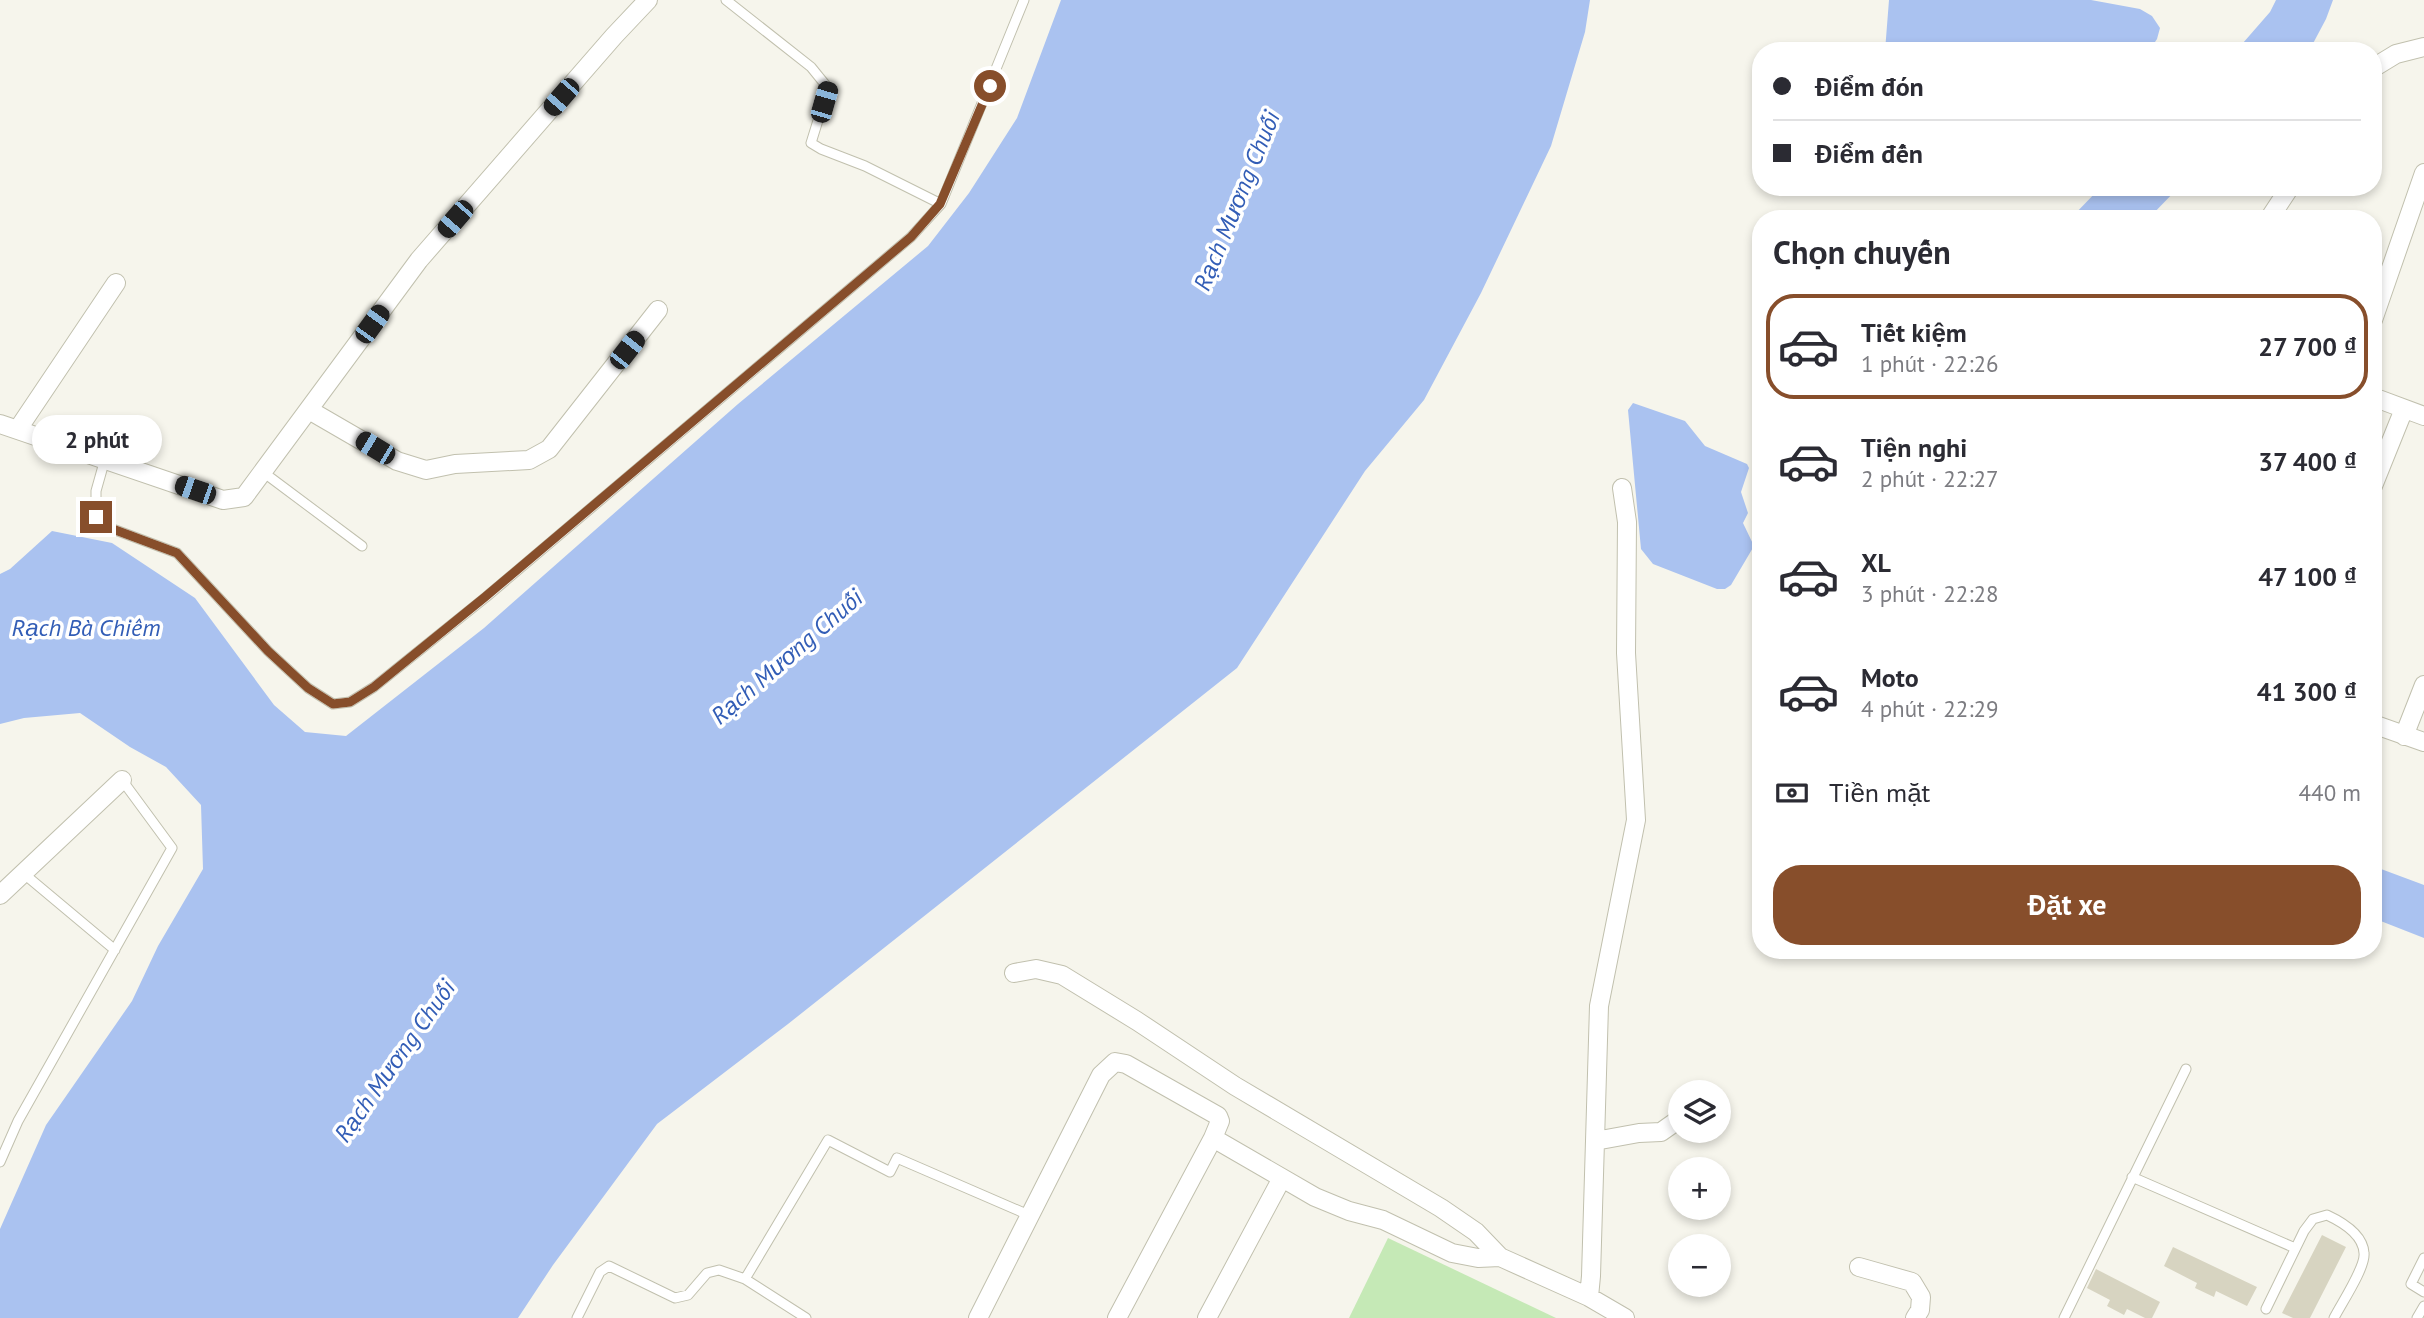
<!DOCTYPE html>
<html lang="vi">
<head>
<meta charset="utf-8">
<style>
	:root { --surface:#fff; --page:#f7f7f7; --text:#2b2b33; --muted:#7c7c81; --line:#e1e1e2; --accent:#874e2b }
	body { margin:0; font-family:"PT Sans",sans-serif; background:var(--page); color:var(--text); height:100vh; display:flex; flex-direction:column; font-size:26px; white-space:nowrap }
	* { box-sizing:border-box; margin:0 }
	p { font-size:23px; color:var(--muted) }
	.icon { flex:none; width:38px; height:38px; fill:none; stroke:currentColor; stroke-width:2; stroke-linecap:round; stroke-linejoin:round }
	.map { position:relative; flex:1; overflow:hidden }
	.side { position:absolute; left:1752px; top:210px; width:630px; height:749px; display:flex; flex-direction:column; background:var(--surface); border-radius:28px; box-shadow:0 4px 10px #0003 }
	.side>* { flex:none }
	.top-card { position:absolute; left:1752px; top:42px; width:630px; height:154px; border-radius:28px; box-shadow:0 4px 10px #0003; display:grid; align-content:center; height:154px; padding:0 21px; background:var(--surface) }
	.fabs { position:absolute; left:1668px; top:1080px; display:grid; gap:14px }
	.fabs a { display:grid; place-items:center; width:63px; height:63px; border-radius:50%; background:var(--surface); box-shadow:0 4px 10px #0003; font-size:35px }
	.end { position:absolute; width:32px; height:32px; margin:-16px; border:9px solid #874e2b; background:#fff; box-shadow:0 0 0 4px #fff }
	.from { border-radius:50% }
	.bubble { position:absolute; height:49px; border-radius:24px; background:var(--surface); box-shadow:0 4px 10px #0003; font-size:23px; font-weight:700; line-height:49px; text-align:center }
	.car { position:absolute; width:21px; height:42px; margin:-21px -10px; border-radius:9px; box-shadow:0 0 5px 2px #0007; background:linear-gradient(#222 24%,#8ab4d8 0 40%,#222 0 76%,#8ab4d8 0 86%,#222 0) }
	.top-card b { display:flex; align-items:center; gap:24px; height:66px; font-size:26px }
	.top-card b+b { border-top:2px solid var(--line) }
	.top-card i { width:18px; height:18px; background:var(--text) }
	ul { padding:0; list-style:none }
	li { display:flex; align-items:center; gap:21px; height:105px; margin:0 14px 10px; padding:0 7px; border:4px solid transparent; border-radius:28px }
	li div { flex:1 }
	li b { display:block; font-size:26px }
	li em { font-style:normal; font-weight:700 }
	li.on { border-color:var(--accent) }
	li>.icon { width:63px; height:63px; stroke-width:1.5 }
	h2 { padding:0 21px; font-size:32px; line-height:84px }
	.pay { display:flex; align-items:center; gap:18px; height:77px; padding:0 21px; font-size:26px }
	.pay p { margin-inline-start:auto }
	.button { display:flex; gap:14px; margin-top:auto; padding:14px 21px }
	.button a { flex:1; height:80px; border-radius:28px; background:var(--accent); color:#fff; font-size:28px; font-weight:700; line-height:80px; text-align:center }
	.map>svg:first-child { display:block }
	.green { fill:#c5e9b6 }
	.water { fill:#aac2f0 }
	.building { fill:#d7d4c1 }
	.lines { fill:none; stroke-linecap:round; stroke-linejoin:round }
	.service-casing { stroke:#c1c0ae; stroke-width:11 }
	.minor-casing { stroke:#c1c0ae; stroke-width:20 }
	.service { stroke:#fff; stroke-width:9 }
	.minor { stroke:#fff; stroke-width:18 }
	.route { stroke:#874e2b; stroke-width:9 }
	.labels { text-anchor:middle; stroke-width:7; stroke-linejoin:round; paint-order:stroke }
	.water-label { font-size:24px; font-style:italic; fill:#325db6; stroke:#fff }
</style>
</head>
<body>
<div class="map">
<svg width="2424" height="1318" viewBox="0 0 2424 1318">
	<rect width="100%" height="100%" fill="#f6f5ec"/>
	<path class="green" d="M1388,1238L1556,1318H1349Z"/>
	<path class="water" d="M1061,0H1590L1585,32L1551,146L1481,293L1424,400L1365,471L1237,668L788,1024L657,1124L553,1265L518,1318H0V1229L46,1125L132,1001L158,946L203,869L201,805L166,767L130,747L80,713L24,718L0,724V574L10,569L52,531L112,543L195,598L274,705L305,732L346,736L484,628L738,404L928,246L969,193L1017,118Z
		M1889,0H2091L2140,9L2152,16L2160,28L2157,39L2149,51H1885Z
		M2276,0H2333L2326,19L2309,51H2236L2270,12Z
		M2101,187H2179L2148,219H2070Z
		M1633,403L1685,421L1705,446L1747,464L1749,468L1741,492L1748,513L1743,523L1754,546L1731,585L1725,589H1717L1653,564L1641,549L1628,410Z
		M2373,866L2424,885V938L2373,918Z"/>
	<path class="building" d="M2322,1235L2346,1247L2310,1318H2293L2282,1313Z
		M2173,1247L2257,1287L2247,1306L2216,1291L2214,1297L2195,1288L2197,1283L2164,1266Z
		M2096,1269L2160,1302L2152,1318H2145L2127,1309L2124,1315L2107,1306L2110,1300L2087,1288Z"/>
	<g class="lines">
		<defs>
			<path id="service" d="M726,0L811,67L828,88L811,143L821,149L865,166L941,204
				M105,459L96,491V517L110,528L177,553L268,651L308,688L333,704L350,702L374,687L486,597L911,237L941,204L1024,0
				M263,472L362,546
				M23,873L115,950
				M0,1162L18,1121L172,848L122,780
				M2132,1177L2295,1248
				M2424,1258L2411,1284L2424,1292
				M2266,1309L2304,1231L2313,1219L2327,1215C2342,1222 2363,1234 2364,1253C2366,1267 2341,1304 2334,1318
				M577,1318L600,1272L609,1266L675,1298L688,1295L707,1273L719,1270L745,1279
				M806,1318L745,1279L828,1140L890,1172L897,1158L1031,1216
				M2064,1318L2186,1069
				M2417,1318L2424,1306"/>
			<path id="minor" d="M2373,68L2396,54L2424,47
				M2269,219L2290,187
				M2373,320L2424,173
				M2373,397L2424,416
				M309,410L397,461L426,470L455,464L529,460L549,449L658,310
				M0,424L223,500L244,497L419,260L614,36L648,0
				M18,429L116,283
				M2373,486L2404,409
				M2373,724L2424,742
				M2404,736L2424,685
				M0,895L122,780
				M1014,973L1036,969L1062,975L1137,1021L1235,1086L1441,1208L1476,1232L1500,1257
				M1595,1141L1639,1133L1661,1132L1678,1120
				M1859,1267L1912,1282L1921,1297L1920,1310L1915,1318
				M1589,1297L1591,1276L1599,1006L1636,820L1626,653L1627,522L1622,488
				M978,1318L1101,1075L1115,1062L1126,1064L1218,1116L1220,1121L1213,1138L1315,1197L1349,1211L1383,1220L1452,1253L1478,1258L1500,1257L1589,1297L1625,1318
				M1117,1318L1213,1138
				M1207,1318L1282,1178"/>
		</defs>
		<use href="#service" class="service-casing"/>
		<use href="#minor" class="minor-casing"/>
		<use href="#service" class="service"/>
		<use href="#minor" class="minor"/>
	</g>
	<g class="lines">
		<path class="route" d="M96,517L110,528L177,553L268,651L308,688L333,704L350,702L374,687L485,597L911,237L940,204L990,86"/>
	</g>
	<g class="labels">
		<g class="water-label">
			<text transform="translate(1237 201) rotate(-68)" y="8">Rạch Mương Chuối</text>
			<text x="86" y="636">Rạch Bà Chiêm</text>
			<text transform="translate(787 657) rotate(-41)" y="8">Rạch Mương Chuối</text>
			<text transform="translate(395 1061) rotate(-55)" y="8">Rạch Mương Chuối</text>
		</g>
	</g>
</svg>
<div class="fabs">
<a><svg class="icon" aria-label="layers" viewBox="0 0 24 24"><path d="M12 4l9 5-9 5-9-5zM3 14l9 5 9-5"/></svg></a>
<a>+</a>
<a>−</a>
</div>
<i class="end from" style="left:990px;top:86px"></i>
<i class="end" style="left:96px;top:517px"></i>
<div class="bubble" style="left:32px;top:415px;width:130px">2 phút</div>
<i class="car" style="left:561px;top:97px;rotate:221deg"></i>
<i class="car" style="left:824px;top:102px;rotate:16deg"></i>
<i class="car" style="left:455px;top:219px;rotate:221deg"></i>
<i class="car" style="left:372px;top:324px;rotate:36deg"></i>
<i class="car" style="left:627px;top:350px;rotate:38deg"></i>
<i class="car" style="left:375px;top:448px;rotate:301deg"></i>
<i class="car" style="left:195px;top:490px;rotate:289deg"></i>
<div class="top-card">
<b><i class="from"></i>Điểm đón</b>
<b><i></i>Điểm đến</b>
</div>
<section class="side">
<h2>Chọn chuyến</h2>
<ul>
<li class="on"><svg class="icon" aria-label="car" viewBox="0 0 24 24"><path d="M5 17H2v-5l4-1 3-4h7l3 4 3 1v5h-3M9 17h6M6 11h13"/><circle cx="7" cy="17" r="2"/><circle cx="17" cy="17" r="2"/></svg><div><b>Tiết kiệm</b><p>1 phút · 22:26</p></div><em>27 700 ₫</em></li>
<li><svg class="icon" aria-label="car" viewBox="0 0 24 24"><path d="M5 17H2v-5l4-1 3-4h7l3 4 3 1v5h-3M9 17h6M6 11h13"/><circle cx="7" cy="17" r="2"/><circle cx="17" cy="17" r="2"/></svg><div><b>Tiện nghi</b><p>2 phút · 22:27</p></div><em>37 400 ₫</em></li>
<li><svg class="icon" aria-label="car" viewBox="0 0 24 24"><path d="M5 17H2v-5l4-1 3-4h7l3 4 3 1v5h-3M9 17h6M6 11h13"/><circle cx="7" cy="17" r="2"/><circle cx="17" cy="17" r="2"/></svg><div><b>XL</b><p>3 phút · 22:28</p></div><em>47 100 ₫</em></li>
<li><svg class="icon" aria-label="car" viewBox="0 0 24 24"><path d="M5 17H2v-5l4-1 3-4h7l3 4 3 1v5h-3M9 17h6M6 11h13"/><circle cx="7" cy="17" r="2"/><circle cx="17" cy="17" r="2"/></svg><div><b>Moto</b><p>4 phút · 22:29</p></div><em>41 300 ₫</em></li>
</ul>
<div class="pay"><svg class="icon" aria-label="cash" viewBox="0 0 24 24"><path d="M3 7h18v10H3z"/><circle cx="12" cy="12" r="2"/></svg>Tiền mặt<p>440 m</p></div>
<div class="button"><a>Đặt xe</a></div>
</section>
</div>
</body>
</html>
